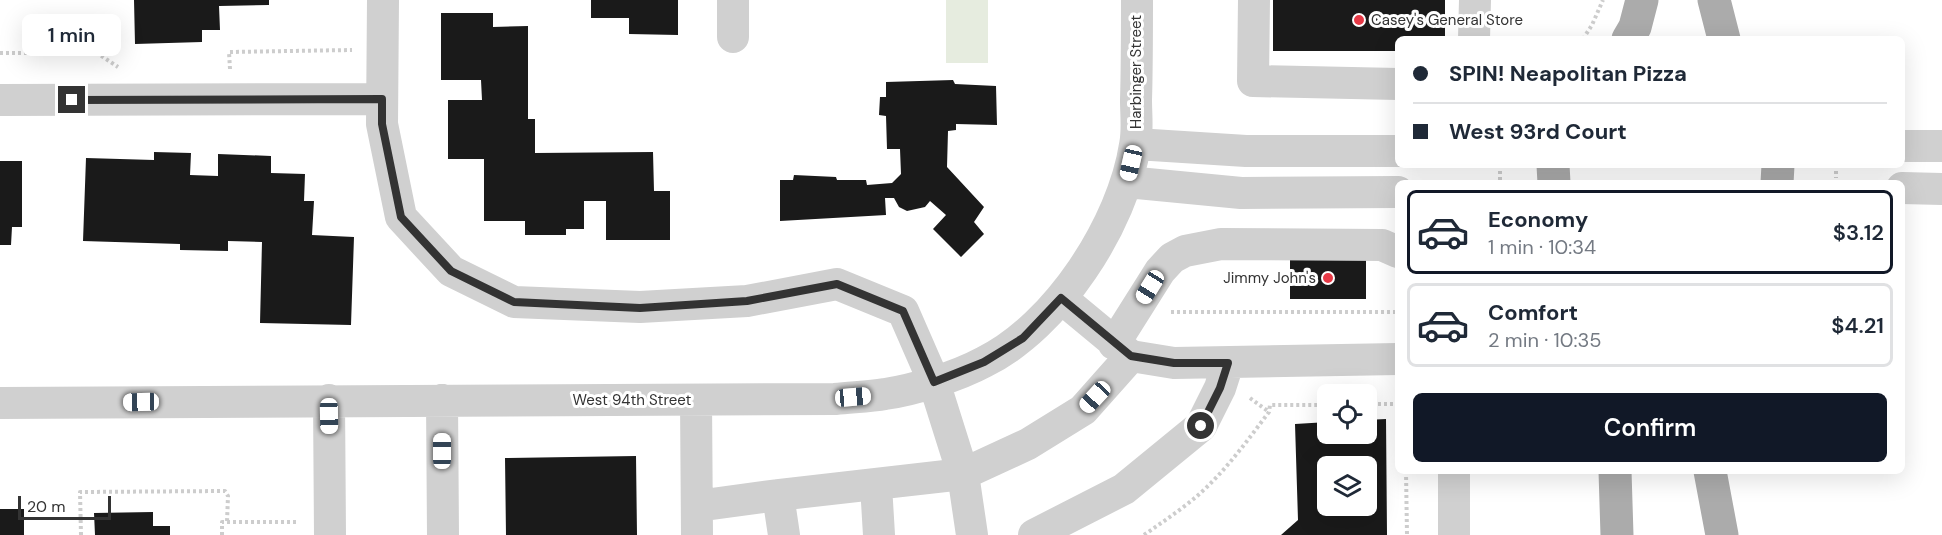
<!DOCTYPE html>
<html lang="en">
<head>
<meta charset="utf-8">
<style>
	:root { --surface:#fff; --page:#f6f6f7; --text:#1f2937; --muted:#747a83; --line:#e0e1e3; --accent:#111827 }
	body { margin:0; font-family:"DM Sans",sans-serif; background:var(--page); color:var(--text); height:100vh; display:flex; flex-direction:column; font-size:22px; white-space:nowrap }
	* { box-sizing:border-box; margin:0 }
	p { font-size:20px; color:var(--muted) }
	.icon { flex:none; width:33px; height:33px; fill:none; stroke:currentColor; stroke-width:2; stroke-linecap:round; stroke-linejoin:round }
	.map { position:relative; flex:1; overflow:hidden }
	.drawer { position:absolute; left:1395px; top:180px; width:510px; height:294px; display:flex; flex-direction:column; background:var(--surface); border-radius:9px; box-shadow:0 6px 24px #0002 }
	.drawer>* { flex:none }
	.banner { position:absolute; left:1395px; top:36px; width:510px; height:132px; border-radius:9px; box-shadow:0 6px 24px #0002; display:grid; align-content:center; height:132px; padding:0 18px; background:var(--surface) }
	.controls { position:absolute; left:1317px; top:384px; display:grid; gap:12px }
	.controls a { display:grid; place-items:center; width:60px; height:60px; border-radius:9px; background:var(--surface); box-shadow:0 6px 24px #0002; font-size:30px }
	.scale { position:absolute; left:18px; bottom:15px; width:93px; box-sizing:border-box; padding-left:6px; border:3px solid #333; border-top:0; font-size:16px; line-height:21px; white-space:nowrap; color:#333; -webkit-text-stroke:4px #fff; paint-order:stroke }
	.end { position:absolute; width:27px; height:27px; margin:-14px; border:8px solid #333; background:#fff; box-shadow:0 0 0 3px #fff }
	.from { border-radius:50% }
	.bubble { position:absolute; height:42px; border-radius:9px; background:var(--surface); box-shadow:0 6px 24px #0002; font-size:20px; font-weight:600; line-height:42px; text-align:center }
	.car { position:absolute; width:18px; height:36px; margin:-18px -9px; border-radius:8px; box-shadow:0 0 4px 2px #0007; background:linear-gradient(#fff 24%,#345 0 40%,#fff 0 76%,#345 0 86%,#fff 0) }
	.banner b { display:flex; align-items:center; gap:21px; height:57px; font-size:22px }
	.banner b+b { border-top:2px solid var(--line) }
	.banner i { width:15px; height:15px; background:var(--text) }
	ul { padding:10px 0 0; list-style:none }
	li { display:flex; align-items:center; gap:18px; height:84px; margin:0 12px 9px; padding:0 6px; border:3px solid var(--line); border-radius:9px }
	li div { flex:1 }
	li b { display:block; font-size:22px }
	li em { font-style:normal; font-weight:600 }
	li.on { border-color:var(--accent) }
	li>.icon { width:54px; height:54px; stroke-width:1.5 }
	.primary-button { display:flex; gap:12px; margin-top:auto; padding:12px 18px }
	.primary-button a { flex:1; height:69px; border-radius:9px; background:var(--accent); color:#fff; font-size:24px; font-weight:600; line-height:69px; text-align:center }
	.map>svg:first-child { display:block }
	.green { fill:#e6ecdf }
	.building { fill:#1a1a1a; fill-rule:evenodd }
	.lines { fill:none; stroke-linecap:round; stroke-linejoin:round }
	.path { stroke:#cdcdcd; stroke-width:4; stroke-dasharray:3 3; stroke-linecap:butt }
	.minor { stroke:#d0d0d0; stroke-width:32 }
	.major { stroke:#ababab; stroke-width:33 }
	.route { stroke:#333; stroke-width:8 }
	.poi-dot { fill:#e63946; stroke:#fff; stroke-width:2 }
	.labels { text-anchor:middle; stroke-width:6; stroke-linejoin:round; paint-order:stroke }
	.poi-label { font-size:15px; fill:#333; stroke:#fff; text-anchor:start }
	.street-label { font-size:15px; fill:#333; stroke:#fff }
</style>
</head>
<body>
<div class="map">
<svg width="1942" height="535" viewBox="0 0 1942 535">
	<rect width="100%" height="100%" fill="#fff"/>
	<path class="green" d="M946,0H988V63H946Z"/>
	<path class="building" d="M134,0H269V5L219,6L220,30H202V42L135,44Z
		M591,0H678V35L629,34V18H591Z
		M1273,0H1445V39H1398V51H1273Z
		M441,13H493V27L528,26V119H535V153L653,152L654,191H670V240H606V201H584V229H566V235H525V221H484V159H448V100H482L481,80H441Z
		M953,80L955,84L996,86L997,125L956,124V130L948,131L947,167L984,207L974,222L984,234L961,257L933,229L946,215L930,201L925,207L907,211L899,207L894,198H885L886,215L780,221V180H793L794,175L836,177L837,180H866L867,185L892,183L901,174L900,149H887L886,116L879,115L880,97H886V82Z
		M154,152L191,153L190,175L218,176V154L271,156V173L305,174L304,201H314L312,235L354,237L351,325L260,323L262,242L228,241V251L180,250V244L83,241L86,158L154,160Z
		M0,161H22V227H12L11,245H0Z
		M1290,257H1366V299H1290Z
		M1386,419L1387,535H1281L1298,520L1295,424L1328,422V434H1366V420ZM1328,466H1366V506H1328Z
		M636,456L637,535H506L505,458Z
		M0,509H24V535H0Z
		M153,512V526H170V535H95L94,513Z"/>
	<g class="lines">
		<path class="path" d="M1583,39L1592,25L1603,0
			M0,53H97L118,67
			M230,69L229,52L352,50
			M1500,165V183
			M1836,165V178
			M1171,312H1398
			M1250,398L1269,412
			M1366,404H1398
			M1406,471L1407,535
			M81,535L80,492L225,491L228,496L227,522
			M222,535V522H299
			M1144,535C1158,525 1172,516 1186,505C1219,480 1244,445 1269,412L1270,405H1328"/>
		<path class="minor" d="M383,0L382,124L401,217L451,271L514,302L640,307L747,301L837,284L903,311L934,382L963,474L972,535
			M1254,0L1253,81L1398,84
			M733,37V0
			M1474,39L1475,0
			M0,100L382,99
			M1136,144L1246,151H1398
			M1902,146H1942
			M1127,182L1241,193L1398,192
			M1902,188L1942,189
			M1061,298L1131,356L1174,363L1398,359
			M1114,344L1160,271L1172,258L1185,251L1221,244L1382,245L1398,252
			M329,400L330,535
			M442,400L443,535
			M696,400L697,535
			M0,403L835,399C852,397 869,397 885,394C914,390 958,376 984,362C1057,326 1123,224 1135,145C1138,131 1136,115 1136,100C1137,67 1137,33 1137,0
			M876,485L879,535
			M778,495L784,535
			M697,506L778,495L963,474L1028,444L1083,410L1131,356
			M1034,535L1124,489L1201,426L1220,388L1228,363
			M1454,535V471"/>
		<path class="major" d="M1714,0L1724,39
			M1628,39L1635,27L1642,0
			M1553,165L1554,183
			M1777,183L1778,165
			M1615,471L1617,535
			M1710,471L1722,535"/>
	</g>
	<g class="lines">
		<path class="route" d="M72,100L382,99V124L401,217L451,271L514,302L640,308L747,301L837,284L903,311L934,382L984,362L1023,338L1061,298L1131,356L1174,363H1228L1220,388L1201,426"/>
	</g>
	<g class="poi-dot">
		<circle cx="1359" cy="20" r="6"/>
		<circle cx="1328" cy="278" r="6"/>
	</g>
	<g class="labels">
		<g class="poi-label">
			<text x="1371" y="25">Casey's General Store</text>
			<text x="1316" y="283" text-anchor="end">Jimmy John's</text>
		</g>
		<g class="street-label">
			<text transform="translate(1136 72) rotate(-90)" y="5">Harbinger Street</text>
			<text x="632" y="405">West 94th Street</text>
		</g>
	</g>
</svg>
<div class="controls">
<a><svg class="icon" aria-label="locate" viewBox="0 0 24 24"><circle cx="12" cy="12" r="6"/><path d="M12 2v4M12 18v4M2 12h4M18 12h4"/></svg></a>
<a><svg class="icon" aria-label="layers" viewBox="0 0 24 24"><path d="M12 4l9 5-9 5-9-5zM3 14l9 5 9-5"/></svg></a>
</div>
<div class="scale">20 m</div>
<i class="end from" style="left:1201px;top:426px"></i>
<i class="end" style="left:72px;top:100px"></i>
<div class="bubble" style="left:22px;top:14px;width:99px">1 min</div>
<i class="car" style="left:1131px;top:163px;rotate:193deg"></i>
<i class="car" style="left:1150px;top:287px;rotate:212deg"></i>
<i class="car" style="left:853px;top:397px;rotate:85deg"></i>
<i class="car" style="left:1095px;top:397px;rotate:223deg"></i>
<i class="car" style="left:141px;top:402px;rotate:269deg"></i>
<i class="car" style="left:329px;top:416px;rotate:179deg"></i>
<i class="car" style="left:442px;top:451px;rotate:0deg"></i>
<div class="banner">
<b><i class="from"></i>SPIN! Neapolitan Pizza</b>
<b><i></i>West 93rd Court</b>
</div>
<section class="drawer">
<ul>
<li class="on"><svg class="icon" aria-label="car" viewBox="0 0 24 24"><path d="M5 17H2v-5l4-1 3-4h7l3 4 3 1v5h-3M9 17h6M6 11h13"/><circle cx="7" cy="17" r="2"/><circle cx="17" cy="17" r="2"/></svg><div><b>Economy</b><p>1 min · 10:34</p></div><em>$3.12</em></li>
<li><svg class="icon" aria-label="car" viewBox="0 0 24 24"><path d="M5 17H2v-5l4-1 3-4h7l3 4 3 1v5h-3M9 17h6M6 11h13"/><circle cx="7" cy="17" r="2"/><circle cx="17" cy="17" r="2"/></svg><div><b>Comfort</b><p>2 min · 10:35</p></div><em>$4.21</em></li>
</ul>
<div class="primary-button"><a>Confirm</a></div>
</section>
</div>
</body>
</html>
